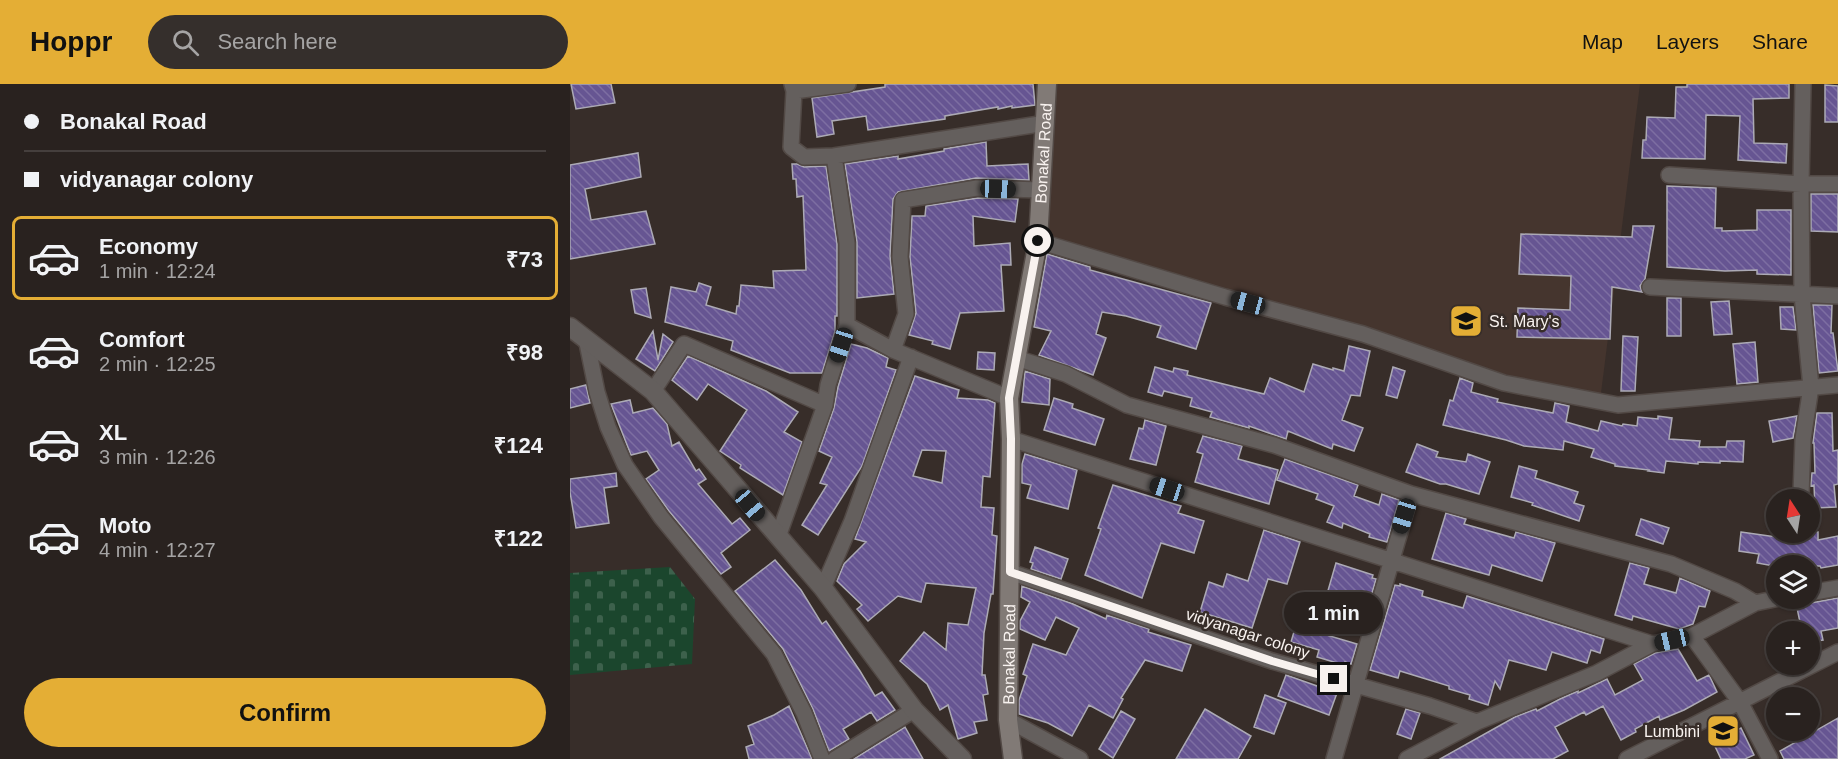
<!DOCTYPE html>
<html lang="en">
<head>
<meta charset="utf-8">
<style>
	:root { --surface:#29221f; --page:#352f2c; --text:#f1f3f6; --muted:#a5a4a4; --line:#453f3d; --accent:#e4ae35 }
	body { margin:0; font-family:Helvetica,sans-serif; background:var(--page); color:var(--text); height:100vh; display:flex; flex-direction:column; font-size:22px; white-space:nowrap }
	* { box-sizing:border-box; margin:0 }
	p { font-size:20px; color:var(--muted) }
	.icon { flex:none; width:33px; height:33px; fill:none; stroke:currentColor; stroke-width:2; stroke-linecap:round; stroke-linejoin:round }
	.map { position:relative; flex:1; overflow:hidden }
	.side { display:flex; flex-direction:column; background:var(--surface); width:570px }
	.side>* { flex:none }
	.banner { display:grid; align-content:center; height:132px; padding:0 24px; background:var(--surface) }
	.needle { width:39px; rotate:348deg }
	.tools { position:absolute; left:1196px; top:405px; display:grid; gap:12px }
	.tools a { display:grid; place-items:center; width:54px; height:54px; border-radius:50%; background:var(--surface); box-shadow:0 2px 4px #0004,0 0 0 2px var(--line); font-size:30px }
	.end { position:absolute; width:27px; height:27px; margin:-14px; border:8px solid #f8f2ef; background:#111; box-shadow:0 0 0 3px #111 }
	.from { border-radius:50% }
	.bubble { position:absolute; height:42px; border-radius:21px; background:var(--surface); box-shadow:0 2px 4px #0004,0 0 0 2px var(--line); font-size:20px; font-weight:800; line-height:42px; text-align:center }
	.car { position:absolute; width:18px; height:36px; margin:-18px -9px; border-radius:8px; box-shadow:0 0 4px 2px #0007; background:linear-gradient(#222 24%,#8ab4d8 0 40%,#222 0 76%,#8ab4d8 0 86%,#222 0) }
	.banner b { display:flex; align-items:center; gap:21px; height:57px; font-size:22px }
	.banner b+b { border-top:2px solid var(--line) }
	.banner i { width:15px; height:15px; background:var(--text) }
	ul { padding:0; list-style:none }
	li { display:flex; align-items:center; gap:18px; height:84px; margin:0 12px 9px; padding:0 12px; border:3px solid transparent; border-radius:9px }
	li div { flex:1 }
	li b { display:block; font-size:22px }
	li em { font-style:normal; font-weight:800 }
	li.on { border-color:var(--accent) }
	li>.icon { width:54px; height:54px; stroke-width:1.5 }
	.action { display:flex; gap:12px; margin-top:auto; padding:12px 24px }
	.action a { flex:1; height:69px; border-radius:36px; background:var(--accent); color:#111; font-size:24px; font-weight:800; line-height:69px; text-align:center }
	header { display:flex; align-items:center; gap:36px; box-sizing:border-box; height:84px; padding:0 30px; background:var(--accent); color:#111 }
	header strong { font-size:28px }
	nav { display:flex; gap:33px; margin-inline-start:auto; font-size:21px }
	.search { width:420px; height:54px; background:var(--page); display:flex; align-items:center; gap:15px; box-sizing:border-box; padding:0 21px; border-radius:33px; color:var(--muted); font-size:22px }
	main { display:flex; flex:1; min-height:0 }
	.map>svg:first-child { display:block }
	.built { fill:#45352e }
	.cemetery { fill:url(#cemetery-stones) }
	.building { fill:url(#building-back-hatch); stroke:#acaab5; stroke-width:1.5; fill-rule:evenodd }
	.lines { fill:none; stroke-linecap:round; stroke-linejoin:round }
	.minor-casing { stroke:#524945; stroke-width:18 }
	.tertiary-casing { stroke:#524945; stroke-width:21 }
	.secondary-casing { stroke:#524945; stroke-width:21 }
	.minor { stroke:#645f5d; stroke-width:15 }
	.tertiary { stroke:#645f5d; stroke-width:18 }
	.secondary { stroke:#817a76; stroke-width:18 }
	.route { stroke:#f8f2ef; stroke-width:8 }
	.labels { text-anchor:middle; stroke-width:5; stroke-linejoin:round; paint-order:stroke }
	.street-label { font-size:16px; fill:#f8f2ef; stroke:#372d29 }
	.poi-label { font-size:16px; fill:#f8f2ef; stroke:#372d29; text-anchor:start }
</style>
</head>
<body>
<header>
<strong>Hoppr</strong>
<div class="search"><svg class="icon" aria-label="search" viewBox="0 0 24 24"><circle cx="10" cy="10" r="6"/><path d="M15 15l6 6"/></svg>Search here</div>
<nav><a>Map</a><a>Layers</a><a>Share</a></nav>
</header>
<main>
<section class="side">
<div class="banner">
<b><i class="from"></i>Bonakal Road</b>
<b><i></i>vidyanagar colony</b>
</div>
<ul>
<li class="on"><svg class="icon" aria-label="car" viewBox="0 0 24 24"><path d="M5 17H2v-5l4-1 3-4h7l3 4 3 1v5h-3M9 17h6M6 11h13"/><circle cx="7" cy="17" r="2"/><circle cx="17" cy="17" r="2"/></svg><div><b>Economy</b><p>1 min · 12:24</p></div><em>₹73</em></li>
<li><svg class="icon" aria-label="car" viewBox="0 0 24 24"><path d="M5 17H2v-5l4-1 3-4h7l3 4 3 1v5h-3M9 17h6M6 11h13"/><circle cx="7" cy="17" r="2"/><circle cx="17" cy="17" r="2"/></svg><div><b>Comfort</b><p>2 min · 12:25</p></div><em>₹98</em></li>
<li><svg class="icon" aria-label="car" viewBox="0 0 24 24"><path d="M5 17H2v-5l4-1 3-4h7l3 4 3 1v5h-3M9 17h6M6 11h13"/><circle cx="7" cy="17" r="2"/><circle cx="17" cy="17" r="2"/></svg><div><b>XL</b><p>3 min · 12:26</p></div><em>₹124</em></li>
<li><svg class="icon" aria-label="car" viewBox="0 0 24 24"><path d="M5 17H2v-5l4-1 3-4h7l3 4 3 1v5h-3M9 17h6M6 11h13"/><circle cx="7" cy="17" r="2"/><circle cx="17" cy="17" r="2"/></svg><div><b>Moto</b><p>4 min · 12:27</p></div><em>₹122</em></li>
</ul>
<div class="action"><a>Confirm</a></div>
</section>
<div class="map">
<svg width="1268" height="675" viewBox="0 0 1268 675">
	<defs>
		<pattern id="cemetery-stones" width="16" height="16" patternUnits="userSpaceOnUse" patternTransform="scale(1.5)"><rect width="16" height="16" fill="#1b462d"/><path d="M2 7V4a2 2 0 0 1 4 0v3zM10 15v-3a2 2 0 0 1 4 0v3z" fill="#3d614c"/></pattern>
		<pattern id="building-back-hatch" width="6" height="6" patternUnits="userSpaceOnUse" patternTransform="scale(1.5)"><rect width="6" height="6" fill="#665592"/><path d="M-1 5l2 2M0 0l6 6M5-1l2 2" fill="none" stroke="#7d6ea2"/></pattern>
	</defs>
	<rect width="100%" height="100%" fill="#372d29"/>
	<path class="built" d="M482,0H1070L1030,317L471,158Z"/>
	<path class="cemetery" d="M100,483L125,515L122,580L0,591V489Z"/>
	<path class="building" d="M1,0H41L45,19L6,25Z
		M315,0H463L465,21L442,24V22L428,25V23L375,32V35L298,46L296,32L262,37L264,50L247,53L242,14L315,3Z
		M1117,0H1219V14L1183,15L1184,59L1217,60L1216,79L1168,76L1170,32L1136,31L1135,75L1072,74L1073,56H1076L1077,33L1105,34L1106,3H1117Z
		M1255,1L1268,2V38H1255Z
		M416,58L417,82L458,80L459,96L406,94L328,108L323,115L320,172L324,210L287,214V158L275,80L328,72V75L374,67V65Z
		M68,69L71,93L15,105L21,136L76,127L85,160L0,175V81Z
		M222,80H227L234,83L256,82L267,160V232H265V247L252,289H220L161,266L163,257L95,238L101,203L126,208L129,199L141,203L136,221L166,230L167,222H169L171,201L204,204L203,187L236,186L233,112L227,113L226,95H223Z
		M1097,102L1146,104L1145,144H1152V147L1187,146V126H1221V191L1187,190V186L1155,187L1097,183Z
		M1241,110H1268V148L1241,147Z
		M408,114L448,115L445,138L403,132L404,162L440,159L441,181H431L434,227L390,229L380,265L362,260L363,257L339,251L346,229L340,173L342,132H355L356,122Z
		M1063,142H1084L1075,195L1070,202L1072,208L1042,203L1040,255L947,253L948,224L1000,226L1001,192L949,190L951,150L1062,153Z
		M477,170L520,183V186L641,219L626,265L587,253L591,242L556,232L532,228L526,250L536,254L523,291L469,271L481,247L464,243Z
		M76,204L81,234L65,229L61,206Z
		M1097,214H1111V252H1097Z
		M1159,217L1162,250L1144,251L1141,218Z
		M1243,221H1262L1261,249H1263L1268,287L1249,289Z
		M1210,223H1223L1226,246L1211,245Z
		M83,247L88,276L93,250L103,258L85,287L66,275Z
		M1053,252L1068,253L1065,307H1051Z
		M1185,258L1188,298L1167,300L1163,260Z
		M281,260L297,264L318,274L316,283L326,286L292,382L248,451L232,441L257,401L250,399L262,373L249,367L264,324L268,303Z
		M779,262L800,267L790,312L781,311L772,336L793,344L784,367L763,360L762,365L718,347L716,355L679,342V344L640,333L642,328L620,322L622,314L594,307L592,312L578,308L585,283L603,288L604,284L618,287L617,291L694,310L700,294L734,308L743,280L763,286V284L774,287Z
		M408,268L425,269L424,286L407,285Z
		M118,272L196,307L228,328L214,348L232,358L213,411L170,384L171,381L150,367L177,326L138,300L127,316L102,296Z
		M823,283L835,287L827,314L816,311Z
		M455,287L480,295L479,321L452,318Z
		M345,292L389,306L387,314L418,316L425,319L420,393L413,392L411,423L424,424L422,451L427,452L423,510H421L414,549L412,591H415L418,610L413,611L417,636L404,638L407,649L388,655L378,621L370,626L357,600L330,577L354,548L376,566L378,539L398,541L406,504L356,499L351,518L328,512L298,537L287,525L292,521L267,497L274,480L296,458L285,455ZM352,366L376,367L372,399L343,392Z
		M890,294L903,299L901,308L928,315L927,318L983,329L985,319L999,322L996,338L1028,347L1031,337L1052,342L1053,340L1067,342L1068,333L1088,335V332L1102,334L1099,355L1130,357L1129,363H1156L1157,357H1174L1173,378L1150,377V379L1128,378V380L1096,377L1094,389L1078,387L1079,386L1045,382V380L1021,373L1024,365L994,357L993,366L954,362L936,356L873,341L880,316L883,317Z
		M16,301L20,319L0,324V305Z
		M484,314L503,320L502,324L534,335L525,361L474,346Z
		M60,316L63,329L83,324L97,340L102,362L109,358L126,387L129,385L136,395L128,400L162,440L170,434L180,446L151,469L161,483L151,490L99,427L76,395L89,386L77,367L61,371L41,320Z
		M1247,329H1262L1263,367L1268,366V400L1264,401L1266,423L1245,424L1244,401L1241,402V399L1242,389H1245L1244,359H1243Z
		M1227,332L1223,354L1203,358L1199,337Z
		M575,336L596,342L586,381L560,375L569,344L573,345Z
		M633,352L672,362L668,375L708,386L699,420L625,398L633,370L627,368Z
		M847,360L868,368L866,373L896,378L898,370L920,378L909,410L876,400H870L836,388Z
		M455,370L507,386L498,425L457,414L461,401L452,399V380Z
		M715,375L788,401L784,412L809,421L812,410L829,416L817,458L799,453L800,450L773,439L772,444L757,438L764,422L746,415L748,410L707,396Z
		M949,382L967,387L965,394L1008,408L1004,419L1014,422L1009,437L962,421L963,419L941,413Z
		M46,389L47,402L34,404L39,439L6,444L0,408V395Z
		M543,401L611,422L608,429L634,437L624,469L591,459L572,514L515,491L531,445L528,444Z
		M876,429L896,435L894,440L944,454L946,448L985,459L972,497L922,481L919,491L862,475Z
		M1071,435L1099,444L1093,460L1066,451Z
		M694,446L730,458L717,500L698,495L682,544L630,528L639,498L653,503L657,490L678,497Z
		M1171,448L1214,454V448H1248V456L1268,452V481L1251,484L1250,482H1204L1187,479L1189,470L1169,467Z
		M465,463L498,475L491,495L461,485L463,479L460,478Z
		M205,476L231,506L252,540L256,537L290,587L305,612L312,608L325,626L307,637L301,628L273,645L279,655L259,667L243,625L213,565L165,507Z
		M766,479L803,491L802,494L806,495L796,530L755,517Z
		M1060,479L1079,484L1074,500L1106,509L1110,494L1140,507L1135,523L1129,522L1123,540L1109,545L1063,532L1062,536L1045,531Z
		M830,500L853,507L852,512L893,524L897,512L1034,555L1030,569L1021,566L1017,579L982,568L976,586L939,576L930,605L925,597L918,621L899,615L900,611L879,605V602L830,587L828,594L800,586L825,501L830,502Z
		M452,502L503,520L536,535L537,531L579,545L578,548L621,561L612,587L575,576L551,614L553,615L543,634L519,621L502,652L478,639L449,630V616L457,592L453,590L463,560L496,571L509,544L486,533L475,556L450,545V537L460,518L451,513Z
		M734,514L752,520L743,547L787,560L781,580L775,578L774,581L747,573L749,566L721,558Z
		M1268,514V544L1251,547L1253,556L1239,558V548H1232L1226,519L1234,517L1241,519Z
		M1108,565L1127,597L1139,591L1147,608L1114,626L1090,636L1089,632L1065,645L1066,648L1051,656L1033,622L1016,631L1014,628L985,643L998,667L983,675H870L945,633L966,625L967,627L990,615L1008,607V609L1037,595L1045,611L1073,596L1064,580L1085,569Z
		M716,591L767,609L759,631L708,612Z
		M695,611L716,619L704,650L684,643Z
		M219,622L242,675H179L176,663L184,660L178,642L204,631Z
		M635,625L681,652L668,675H606Z
		M836,625L850,629L841,655L827,650Z
		M551,627L565,635L543,674L529,665Z
		M1268,634V675H1214L1210,667Z
		M335,643L353,675H284Z
		M1171,644L1184,671L1175,675H1151L1143,658Z"/>
	<g class="lines">
		<defs>
			<path id="minor" d="M224,7L278,0
				M264,72L476,39
				M1099,91L1231,100H1268
				M468,157L655,213L793,250L934,299L1048,321L1268,301
				M1080,203L1268,212
				M277,241L323,266L439,314
				M16,254L27,308L38,343L55,381L91,433L204,570L234,629L252,675
				M323,266L336,230L330,173L333,116L407,104L471,106
				M446,274L496,290L557,321L704,361L841,410L1101,480L1165,507L1185,519
				M83,307L114,260L255,321
				M441,355L1082,560
				M1231,411L1233,355L1241,303L1232,211L1231,100L1233,0
				M208,453L255,321L258,301L277,241V159L264,72L234,73L221,63L224,7L222,0
				M440,488L702,577L860,622L907,638
				M253,504L282,437L341,273
				M1239,509L1268,504
				M1122,552L1170,618L1200,675
				M438,636L510,675
				M265,675L344,626
				M764,675L841,410
				M837,675L907,638L1027,589L1082,560L1122,552L1185,519L1209,514
				M1057,675L1268,568"/>
			<path id="tertiary" d="M0,243L83,307L253,504L344,626L392,675"/>
			<g id="secondary">
				<path id="s1" d="M443,675L438,636L441,355L439,314L468,157L477,0"/>
			</g>
		</defs>
		<use href="#minor" class="minor-casing"/>
		<use href="#tertiary" class="tertiary-casing"/>
		<use href="#secondary" class="secondary-casing"/>
		<use href="#minor" class="minor"/>
		<use href="#tertiary" class="tertiary"/>
		<use href="#secondary" class="secondary"/>
	</g>
	<g class="lines">
		<path class="route" d="M468,157L439,314L441,355L440,488L702,577L764,595"/>
	</g>
	<defs>
		<symbol id="school-square" viewBox="-11 -11 22 22"><rect x="-9" y="-9" width="18" height="18" rx="4" fill="#e4ae35" stroke="#372d29"/><path d="M0-5L7-2L0 1L-7-2ZM-4 1L0 2.5L4 1V4Q0 6-4 4Z" fill="#111"/></symbol>
	</defs>
	<g fill-rule="evenodd">
		<use href="#school-square" x="877" y="218" width="38" height="38"/>
		<use href="#school-square" x="1134" y="628" width="38" height="38"/>
	</g>
	<g class="labels">
		<g class="street-label">
			<text dy="6" stroke="none"><textPath href="#s1" startOffset="609">Bonakal Road</textPath></text>
			<text transform="translate(678 549) rotate(18)" y="6">vidyanagar colony</text>
			<text dy="6" stroke="none"><textPath href="#s1" startOffset="105">Bonakal Road</textPath></text>
		</g>
		<g class="poi-label">
			<text x="919" y="243">St. Mary's</text>
			<text x="1130" y="653" text-anchor="end">Lumbini</text>
		</g>
	</g>
</svg>
<div class="tools">
<a><svg class="needle" viewBox="-14 -14 28 28"><path d="M0-13l5 13h-10z" fill="#e53935"/><path d="M0 13l5-13h-10z" fill="#a5a4a4"/></svg></a>
<a><svg class="icon" aria-label="layers" viewBox="0 0 24 24"><path d="M12 4l9 5-9 5-9-5zM3 14l9 5 9-5"/></svg></a>
<a>+</a>
<a>−</a>
</div>
<i class="end from" style="left:468px;top:157px"></i>
<i class="end" style="left:764px;top:595px"></i>
<div class="bubble" style="left:714px;top:508px;width:99px">1 min</div>
<i class="car" style="left:428px;top:105px;rotate:92deg"></i>
<i class="car" style="left:678px;top:219px;rotate:285deg"></i>
<i class="car" style="left:271px;top:261px;rotate:198deg"></i>
<i class="car" style="left:597px;top:405px;rotate:288deg"></i>
<i class="car" style="left:180px;top:421px;rotate:140deg"></i>
<i class="car" style="left:834px;top:432px;rotate:197deg"></i>
<i class="car" style="left:1102px;top:556px;rotate:257deg"></i>
</div>
</main>
</body>
</html>
